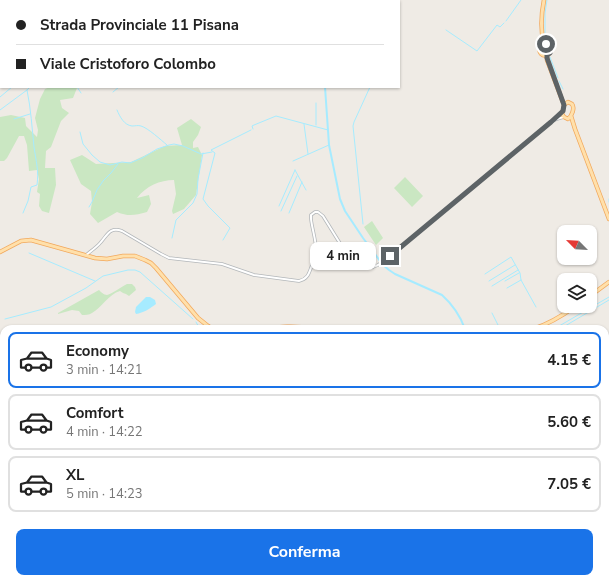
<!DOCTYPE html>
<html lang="it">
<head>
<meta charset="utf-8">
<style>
	:root { --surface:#fff; --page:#f2f2f2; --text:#222; --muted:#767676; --line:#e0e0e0; --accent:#1a73e8 }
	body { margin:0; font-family:"Nunito Sans",sans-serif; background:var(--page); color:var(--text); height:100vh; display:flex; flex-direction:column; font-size:15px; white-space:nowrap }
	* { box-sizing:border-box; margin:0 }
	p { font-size:13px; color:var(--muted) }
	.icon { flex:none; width:22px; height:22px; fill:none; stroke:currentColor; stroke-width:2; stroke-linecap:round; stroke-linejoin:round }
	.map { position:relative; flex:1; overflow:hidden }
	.details { position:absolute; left:0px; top:325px; width:609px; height:258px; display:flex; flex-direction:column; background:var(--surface); border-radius:12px 12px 0 0; box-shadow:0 1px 3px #0004 }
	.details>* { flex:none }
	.hud { position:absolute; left:0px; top:0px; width:400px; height:88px; box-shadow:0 1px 3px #0004; display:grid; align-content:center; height:88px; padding:0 16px; background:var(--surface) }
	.needle { width:26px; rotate:294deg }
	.tools { position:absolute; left:557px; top:225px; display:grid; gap:8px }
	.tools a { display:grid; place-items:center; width:40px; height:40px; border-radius:8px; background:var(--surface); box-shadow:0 1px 3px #0004; font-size:20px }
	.end { position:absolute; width:18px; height:18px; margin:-9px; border:5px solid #5d6366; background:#fff; box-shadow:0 0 0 2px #fff }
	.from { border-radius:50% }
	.bubble { position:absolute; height:28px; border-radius:8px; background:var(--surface); box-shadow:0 1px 3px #0004; font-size:13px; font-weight:700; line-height:28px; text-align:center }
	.hud b { display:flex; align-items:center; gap:14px; height:38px; font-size:15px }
	.hud b+b { border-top:1px solid var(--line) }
	.hud i { width:10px; height:10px; background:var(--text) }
	ul { padding:7px 0 0; list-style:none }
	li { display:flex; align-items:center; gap:12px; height:56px; margin:0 8px 6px; padding:0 8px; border:2px solid var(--line); border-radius:8px }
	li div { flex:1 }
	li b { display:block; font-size:15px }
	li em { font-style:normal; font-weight:700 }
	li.active { border-color:var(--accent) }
	li>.icon { width:36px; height:36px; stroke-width:1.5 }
	.cta { display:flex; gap:8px; margin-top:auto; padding:8px 16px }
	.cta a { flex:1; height:46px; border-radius:8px; background:var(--accent); color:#fff; font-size:16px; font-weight:700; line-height:46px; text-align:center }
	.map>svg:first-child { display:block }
	.green { fill:#cae7c2 }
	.water { fill:#a6ebff }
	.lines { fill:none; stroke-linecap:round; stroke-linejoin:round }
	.stream { stroke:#a6ebff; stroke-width:1 }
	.canal { stroke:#a6ebff; stroke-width:2 }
	.minor-tunnel { stroke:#cac9c5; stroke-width:2; stroke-dasharray:2 1; stroke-linecap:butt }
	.minor-casing { stroke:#b3b7ba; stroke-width:3.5 }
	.major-casing { stroke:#f2a85c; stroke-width:4.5 }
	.minor { stroke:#fff; stroke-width:2 }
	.major { stroke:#ffe0ab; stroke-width:3 }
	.route { stroke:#5d6366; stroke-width:5 }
</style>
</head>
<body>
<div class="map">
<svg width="609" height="583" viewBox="0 0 609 583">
	<rect width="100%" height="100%" fill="#efebe5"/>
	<path class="green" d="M50,87L77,88L73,98L60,100L62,108L69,113L61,121L51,147L46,151L45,168H55L56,185L49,213L42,211L39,206L40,194L37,192L39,179L37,170L29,171L27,145L24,136H19L7,158L4,161H0V117L11,115L25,118L26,126L37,137L38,130L35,118L40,99L45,89Z
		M191,119L201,127L198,135L193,142V148L198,147L202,155L196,195L184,209L173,214L172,211L176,194L174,180C160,180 146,186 137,198L149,195L151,204L147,212C135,215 129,217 117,212L98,223L90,214L92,202L91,191L81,184L70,160L82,155L96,164L131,162L165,146L182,145L177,128Z
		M405,177L423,196L412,207L394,188Z
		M372,221L383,238L376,245L364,227Z
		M127,284H132L135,287L136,290L129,296L126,294L123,293L120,291C109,294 101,308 92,313C89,315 85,315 82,315L79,311L72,310L58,314V313L99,290C101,292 104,295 107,295C110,295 123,286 127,284Z
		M4,380V579H175L176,583H0V381Z"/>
	<path class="water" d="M146,297H150L155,300L156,304C151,308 143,313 136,314L135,312L136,307Z"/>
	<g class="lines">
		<path class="stream" d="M330,0L333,1
			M344,0L346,1
			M61,1L62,0
			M197,1V0
			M384,1V0
			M0,14H1
			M506,21L521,0
			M446,30L477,51L497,25L500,27L504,23
			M545,34V13L547,0
			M550,57L558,78
			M559,81L563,89
			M77,87L81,93
			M113,92L119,87
			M0,97L12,87
			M0,110L27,90L30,87
			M117,110C120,117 124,125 132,126C135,126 138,125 141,126C148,128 161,140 167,145
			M14,119L30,114
			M304,124L308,154
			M316,125V103
			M253,129L252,126L254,125L276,116L328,130
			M80,132L83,144L92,155L100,162L110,165L122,162L130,163L142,158L157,149L169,145L174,144L183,146L201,154L212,152
			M293,161L329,145
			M295,170L306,190
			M609,199V202
			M279,206L295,170
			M89,207L92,202L97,190L103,181L111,173L118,164
			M281,211L297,176
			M23,213L28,201L31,187L37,185C39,171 36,161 34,147C32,128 31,109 27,90
			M289,213L302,182
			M363,224L353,126L354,122L370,87
			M172,238L176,220L193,203L197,194L198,179L203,153
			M223,240L230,228L208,206L203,199L215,153L211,150L251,130
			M29,253L95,281
			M485,274L511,257L520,273L521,280L536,307
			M489,281L515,265
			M505,281L519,273
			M492,286L518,270
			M507,288L521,280
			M492,313L500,329
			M5,319L51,307L86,288L103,276L128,270H135L140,272L193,319
			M196,322L200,329
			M554,329L609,297
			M560,329L609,300
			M0,388L4,386
			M605,423L609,419
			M0,528L4,520V517
			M166,579L167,583
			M536,579L539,583
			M377,581L388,579"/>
		<path class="canal" d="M364,1L365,0
			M325,87L329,145L340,199L345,211L363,238L383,265L389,270L395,274L442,295C453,305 460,315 465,329
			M555,579L558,583
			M596,579L599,583"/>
		<path class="minor-tunnel" d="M384,261L390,256"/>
		<defs>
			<path id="minor" d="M554,120L560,118L564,117
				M86,255C91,251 97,247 101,242C108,234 110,227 122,231L161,254L169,258L222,264L254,275L299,281C308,279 309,273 312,265C313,261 316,258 316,253C317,243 312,229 311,219V215L315,212H318L323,216L346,253L363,263L373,267L378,265L384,261
				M390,256L551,122L562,112
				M0,453L4,454
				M605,519L609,516
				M605,540H609
				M274,579L277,583"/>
			<path id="major" d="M544,44C540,29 541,15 544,0
				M539.5 50a5.5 5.5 0 1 1 11 0a5.5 5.5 0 1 1-11 0Z
				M547,55V60L564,105
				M568,102L572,104C575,108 572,116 568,119L564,117L562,114L564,105Z
				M571,116L575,129L609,219
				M0,252L21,241L31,240L95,258L107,259L123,256H135L145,260L151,263L156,268L198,318L208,326L213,329
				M590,296L609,282
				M263,329C279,327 295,325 311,329
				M533,329C549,324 562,316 576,306"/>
		</defs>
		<use href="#minor" class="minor-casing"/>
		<use href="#major" class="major-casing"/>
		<use href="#minor" class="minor"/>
		<use href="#major" class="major"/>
	</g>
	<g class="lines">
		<path class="route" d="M390,256L551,122L563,111L564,105L547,58V55L550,53C552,49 550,45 546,44"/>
	</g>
</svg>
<div class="tools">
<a><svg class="needle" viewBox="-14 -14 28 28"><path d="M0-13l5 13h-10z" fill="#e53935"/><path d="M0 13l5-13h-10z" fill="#767676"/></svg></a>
<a><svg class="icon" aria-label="layers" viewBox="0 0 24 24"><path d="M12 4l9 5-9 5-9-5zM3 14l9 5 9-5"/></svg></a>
</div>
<i class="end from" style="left:546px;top:44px"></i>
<i class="end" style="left:390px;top:256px"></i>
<div class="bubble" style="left:310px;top:242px;width:66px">4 min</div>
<div class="hud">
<b><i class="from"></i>Strada Provinciale 11 Pisana</b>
<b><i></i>Viale Cristoforo Colombo</b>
</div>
<section class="details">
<ul>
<li class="active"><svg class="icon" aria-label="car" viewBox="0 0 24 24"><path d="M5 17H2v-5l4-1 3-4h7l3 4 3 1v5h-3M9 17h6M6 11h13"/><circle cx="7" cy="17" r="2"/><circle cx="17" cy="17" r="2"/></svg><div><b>Economy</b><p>3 min · 14:21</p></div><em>4.15 €</em></li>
<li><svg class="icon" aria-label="car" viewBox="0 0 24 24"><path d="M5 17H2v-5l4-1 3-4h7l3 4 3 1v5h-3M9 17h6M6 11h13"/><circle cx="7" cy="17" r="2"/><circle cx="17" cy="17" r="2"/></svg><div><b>Comfort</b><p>4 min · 14:22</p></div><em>5.60 €</em></li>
<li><svg class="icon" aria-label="car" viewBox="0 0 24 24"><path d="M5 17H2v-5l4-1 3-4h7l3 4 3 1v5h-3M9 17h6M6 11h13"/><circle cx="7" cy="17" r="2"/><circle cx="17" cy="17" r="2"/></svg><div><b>XL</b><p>5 min · 14:23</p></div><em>7.05 €</em></li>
</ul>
<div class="cta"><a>Conferma</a></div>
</section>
</div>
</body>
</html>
